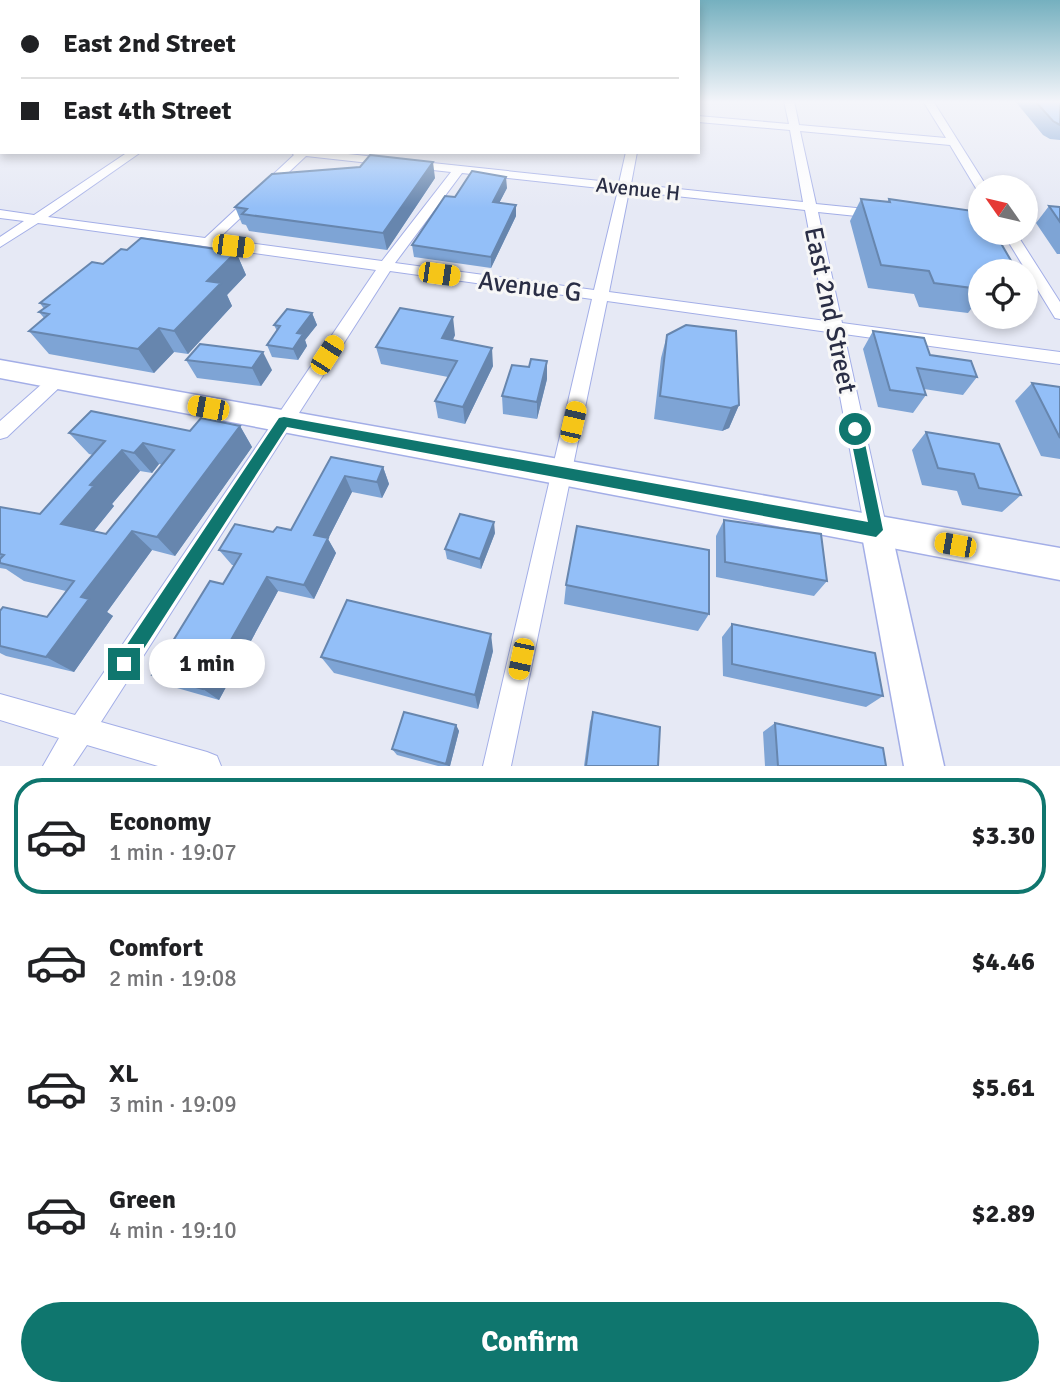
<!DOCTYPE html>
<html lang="en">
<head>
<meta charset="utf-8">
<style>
	:root { --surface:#fff; --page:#f2f2f2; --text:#202124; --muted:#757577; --line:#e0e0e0; --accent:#0f766e }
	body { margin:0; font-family:Signika,sans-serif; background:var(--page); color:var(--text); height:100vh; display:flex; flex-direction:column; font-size:26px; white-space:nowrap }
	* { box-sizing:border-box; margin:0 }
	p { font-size:23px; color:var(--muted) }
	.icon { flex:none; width:38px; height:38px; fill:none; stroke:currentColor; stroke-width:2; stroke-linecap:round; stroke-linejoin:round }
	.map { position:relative; height:766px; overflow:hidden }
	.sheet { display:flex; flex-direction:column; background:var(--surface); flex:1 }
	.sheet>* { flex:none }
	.banner { position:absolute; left:0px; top:0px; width:700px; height:154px; box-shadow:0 4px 10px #0003; display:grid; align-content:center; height:154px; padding:0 21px; background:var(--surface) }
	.needle { width:46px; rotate:304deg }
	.buttons { position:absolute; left:968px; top:175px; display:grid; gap:14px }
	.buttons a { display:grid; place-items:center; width:70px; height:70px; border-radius:50%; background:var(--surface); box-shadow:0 4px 10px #0003; font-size:35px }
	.end { position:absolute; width:32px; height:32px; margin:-16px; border:9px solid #0f766e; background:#fff; box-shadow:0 0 0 4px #fff }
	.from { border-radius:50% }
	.bubble { position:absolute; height:49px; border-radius:24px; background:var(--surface); box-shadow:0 4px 10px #0003; font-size:23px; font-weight:700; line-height:49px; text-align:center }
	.car { position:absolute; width:21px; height:42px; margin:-21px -10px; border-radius:9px; box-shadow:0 0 5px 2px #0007; background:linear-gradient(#f5c518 24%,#345 0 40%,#f5c518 0 76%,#345 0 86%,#f5c518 0) }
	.banner b { display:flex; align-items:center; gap:24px; height:66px; font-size:26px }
	.banner b+b { border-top:2px solid var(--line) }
	.banner i { width:18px; height:18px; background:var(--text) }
	ul { padding:12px 0 0; list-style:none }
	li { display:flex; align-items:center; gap:21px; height:116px; margin:0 14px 10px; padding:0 7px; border:4px solid transparent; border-radius:28px }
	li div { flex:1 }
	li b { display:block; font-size:26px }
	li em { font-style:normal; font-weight:700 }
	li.current { border-color:var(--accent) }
	li>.icon { width:63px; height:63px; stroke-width:1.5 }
	.button { display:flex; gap:14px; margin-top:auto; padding:14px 21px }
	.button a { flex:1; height:80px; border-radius:42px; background:var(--accent); color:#fff; font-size:28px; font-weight:700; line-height:80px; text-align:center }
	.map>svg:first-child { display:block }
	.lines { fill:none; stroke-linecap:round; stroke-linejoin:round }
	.street-casing { stroke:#a3aee7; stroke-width:2 }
	.secondary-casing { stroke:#a3aee7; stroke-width:3 }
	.primary-casing { stroke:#a3aee7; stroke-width:3 }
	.street { fill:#fff; fill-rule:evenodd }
	.secondary { fill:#fff; fill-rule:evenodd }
	.primary { fill:#fff; fill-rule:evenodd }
	.wall { fill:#7ea4d5; fill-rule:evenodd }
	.shaded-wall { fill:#6786ae }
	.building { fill:#93bff8; stroke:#6786ae; stroke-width:2; fill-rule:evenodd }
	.route { fill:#0f766e }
	.labels { text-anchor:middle; stroke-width:6; stroke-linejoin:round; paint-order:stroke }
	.far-street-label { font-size:21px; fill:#2a2e45; stroke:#f7f7f7 }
	.street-label { font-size:26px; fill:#2a2e45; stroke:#f7f7f7 }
</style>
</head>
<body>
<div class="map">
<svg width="1060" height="766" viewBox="0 0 1060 766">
	<rect width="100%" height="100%" fill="#e6e9f5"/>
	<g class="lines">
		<defs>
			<path id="street" d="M784,101H794L799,125L946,138L923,101H933L987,187L977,190L950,145L800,131L816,204L876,210L882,214L876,218L818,212L842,323L1060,352V364L844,334L887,530L884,537L876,540L868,537L865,530L828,332L607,301L511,766H483L592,299L390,271L101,722L207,752L217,756L221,766H158L87,745L73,766H43L59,738L0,720V694L75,715L376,270L38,223L0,247V237L24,221L0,218V210L34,215L128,152H141L48,217L205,238L294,155L291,152H329L619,183L626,152H637L631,184L803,202L790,130L698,122V116L789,124ZM306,156L451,172L382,261L218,239ZM462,173L618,190L594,290L395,263ZM629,191L805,210L826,321L609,292Z
				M0,117H2V123H0Z
				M1003,233H1016L1060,302V319L1055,318Z
				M57,374L63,376L66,380L63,384L7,437L0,439V421L51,376Z"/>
			<path id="secondary" d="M0,133H2L0,142Z
				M876,516L887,520L891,530L944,766H904L861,530L865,520Z"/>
			<path id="primary" d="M0,360L1060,548V580L0,378Z"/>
		</defs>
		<use href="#street" class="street-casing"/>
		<use href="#secondary" class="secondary-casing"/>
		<use href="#primary" class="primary-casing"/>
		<use href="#street" class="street"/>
		<use href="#secondary" class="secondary"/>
		<use href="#primary" class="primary"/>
	</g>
	<path class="wall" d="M1015,101H1060V140L1050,139L1043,135Z
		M435,178L387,250L249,231L246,225L242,224L235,207Z
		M507,188L499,203L516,216L491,268L414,257L412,245L455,197Z
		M861,199L887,202L889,199L980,271V301H977L968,313L919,307L914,294L868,288L850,221Z
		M1049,206L1060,207V254H1057L1036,223Z
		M127,250L236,252L246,275L227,295L232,306L188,354L174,352L154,373L49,354L29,331L44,318L39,312L44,309L40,303Z
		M312,313L317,325L305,340L307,346L298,360L272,357L267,345L277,331L274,325Z
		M873,331L930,355L977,377L963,395L924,389L926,395L913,413L878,407L863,349Z
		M455,335L453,340L493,366L465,424L438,418L435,401L448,377L381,364L376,347Z
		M667,335L739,405L729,428L722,431L654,419L661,358Z
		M186,360L272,370L261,386L197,378Z
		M547,379L537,419L503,414L502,396Z
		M1032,383L1060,387V459L1041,456L1015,401Z
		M240,426L252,447L175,556L152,550L107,612L113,616L74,672L6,656L0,653V611L47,617L66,591L24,581L6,569L0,568V507L40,514L93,455L89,454L69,433L190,431ZM159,464L163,465L106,534L94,531L114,506L112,504L140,471L152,473Z
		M926,432L1021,495L1002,512L962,505L957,491L922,485L912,450Z
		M331,457L383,467L389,484L382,498L352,492L328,539L336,553L314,599L278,591L219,700L170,686L152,675L223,584L234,565H232L219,550L273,532L291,530Z
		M724,520L827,581L814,596L716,577V536Z
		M495,533L481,569L447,559L445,549Z
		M566,585L709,614L698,631L564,604Z
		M732,624L883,696L866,707L723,676L722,637Z
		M493,651L478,709L334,673L321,657Z
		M593,712L658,766H584L590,722Z
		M775,723L886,766H765L763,732Z
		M456,725L459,731L450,766H438L397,755L392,749Z"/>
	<path class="shaded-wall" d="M433,162L435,178L387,250L383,233Z
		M506,177L507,188L494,213L493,202Z
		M516,205V216L491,268V257Z
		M236,252L246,275L227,295L232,306L188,354L174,331L207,281Z
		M312,313L317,325L305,340L307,346L298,360L293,349L297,333Z
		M453,317L455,335L445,356L442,338Z
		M159,328L174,352L154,373L138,349Z
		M492,348L493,366L465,424L463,407Z
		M263,352L272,370L261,386L252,368Z
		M547,361V379L537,419V402Z
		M739,405L729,428L722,431L731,408Z
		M240,426L252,447L175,556L157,537Z
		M143,443L159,464L152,473L134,453Z
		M122,450L140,471L112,504L114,506L84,543L61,524L90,485Z
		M383,467L389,484L382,498L377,482Z
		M345,476L352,492L328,539L336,553L314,599L304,585L314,535Z
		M494,522L495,533L481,569L480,559Z
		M132,531L152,550L107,612L113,616L74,672L46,657L81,597Z
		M267,577L278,591L219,700L203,689Z
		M491,634L493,651L478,709L475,695Z
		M456,725L459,731L450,766H448L446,764Z"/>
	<path class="building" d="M1035,101H1060V125L1053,121Z
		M370,155L433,162L383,233L242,214L247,209L235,207L272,174L360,167Z
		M472,171L506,177L493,202L516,205L491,257L412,245L445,196L455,197Z
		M861,199L890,202L889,199L980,212V233H995L1017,271H980V276L977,275L980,281V289L934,283L929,271L881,265Z
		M1049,206L1060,207V222Z
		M141,238L236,252L207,281L221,283L174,331L159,328L138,349L29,331L49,314L39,312L49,305L40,303L92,262L103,264L121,249L127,250Z
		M400,308L453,317L442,338L492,348L463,407L435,401L457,361L376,347Z
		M287,309L312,313L297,333L303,334L293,349L267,345L280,326L274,325Z
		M686,325L736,331L739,405L731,408L660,396L667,335Z
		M873,331L924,338L930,355L971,361L977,377L917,368L926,395L890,390Z
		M200,344L263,352L252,368L186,360Z
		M531,359L547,361L537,402L502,396L512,365L529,367Z
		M1032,383L1060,387V438Z
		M91,411L190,431L201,418L240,426L157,537L132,531L81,597L89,599L46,657L0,646V611L3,607L47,617L74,581L0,563V559L4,555L0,554V507L40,514L105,441L69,433ZM143,443L174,450L106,534L61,524L94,486L90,485L122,450L134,453Z
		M926,432L999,444L1021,495L979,488L974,474L938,468Z
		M331,457L383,467L377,482L345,476L314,535L328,538L304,585L267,577L203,689L152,675L210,581L223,584L241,554L219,550L235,524L273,532L277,527L291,530Z
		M460,514L494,522L480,559L445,549Z
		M724,520L821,534L827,581L725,562Z
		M577,526L709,550V614L566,585Z
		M347,600L491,634L475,695L321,657Z
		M732,624L875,653L883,696L732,664Z
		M404,712L456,725L446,764L392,749Z
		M593,712L660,727L658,766H586Z
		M775,723L883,748L886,766H778Z"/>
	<linearGradient id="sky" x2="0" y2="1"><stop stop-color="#75b0bf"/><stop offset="0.49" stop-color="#f4f5fa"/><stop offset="1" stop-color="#f4f5fa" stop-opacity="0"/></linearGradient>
	<rect width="1060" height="208" fill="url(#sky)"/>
	<path class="route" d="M284,417L868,522L849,429L855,424L862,429L883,530L876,537L287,427L130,670L124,672L118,670L116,664L118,658L279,418Z"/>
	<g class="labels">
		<g class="far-street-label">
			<text transform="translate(638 189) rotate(6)" y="7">Avenue H</text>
		</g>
		<g class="street-label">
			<text transform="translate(530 286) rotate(7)" y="9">Avenue G</text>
			<text transform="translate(831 310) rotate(78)" y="9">East 2nd Street</text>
		</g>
	</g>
</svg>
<div class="buttons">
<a><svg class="needle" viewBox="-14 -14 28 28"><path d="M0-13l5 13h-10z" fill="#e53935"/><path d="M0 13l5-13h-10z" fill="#757577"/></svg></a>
<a><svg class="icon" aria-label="locate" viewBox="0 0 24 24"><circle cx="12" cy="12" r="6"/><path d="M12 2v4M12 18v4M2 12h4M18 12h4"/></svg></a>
</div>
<i class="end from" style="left:855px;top:429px"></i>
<i class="end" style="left:124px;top:664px"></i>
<div class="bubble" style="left:149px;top:639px;width:116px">1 min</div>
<i class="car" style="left:233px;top:246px;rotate:97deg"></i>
<i class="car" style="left:439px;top:274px;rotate:98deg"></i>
<i class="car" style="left:327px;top:355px;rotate:33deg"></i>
<i class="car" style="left:208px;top:408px;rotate:281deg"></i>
<i class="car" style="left:573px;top:422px;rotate:13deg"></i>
<i class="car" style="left:955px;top:545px;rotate:280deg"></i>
<i class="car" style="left:521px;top:659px;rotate:192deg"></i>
<div class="banner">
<b><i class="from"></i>East 2nd Street</b>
<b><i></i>East 4th Street</b>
</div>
</div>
<section class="sheet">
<ul>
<li class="current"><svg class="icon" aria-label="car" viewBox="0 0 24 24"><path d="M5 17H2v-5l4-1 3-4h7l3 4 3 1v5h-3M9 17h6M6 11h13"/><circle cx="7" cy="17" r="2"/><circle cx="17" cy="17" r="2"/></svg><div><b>Economy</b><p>1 min · 19:07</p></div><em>$3.30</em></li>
<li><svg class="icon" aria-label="car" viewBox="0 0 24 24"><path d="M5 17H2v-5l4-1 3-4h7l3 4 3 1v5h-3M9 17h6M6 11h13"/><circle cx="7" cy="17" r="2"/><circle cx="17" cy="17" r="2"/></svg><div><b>Comfort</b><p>2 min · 19:08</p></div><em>$4.46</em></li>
<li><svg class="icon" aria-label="car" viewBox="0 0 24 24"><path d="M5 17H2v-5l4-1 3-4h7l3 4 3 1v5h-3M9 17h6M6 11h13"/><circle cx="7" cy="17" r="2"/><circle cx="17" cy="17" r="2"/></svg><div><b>XL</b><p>3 min · 19:09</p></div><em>$5.61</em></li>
<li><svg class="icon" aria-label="car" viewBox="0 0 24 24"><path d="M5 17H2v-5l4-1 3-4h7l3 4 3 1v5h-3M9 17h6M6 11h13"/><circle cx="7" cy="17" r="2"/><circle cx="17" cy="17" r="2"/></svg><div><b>Green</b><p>4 min · 19:10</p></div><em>$2.89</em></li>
</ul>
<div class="button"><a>Confirm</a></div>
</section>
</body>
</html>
